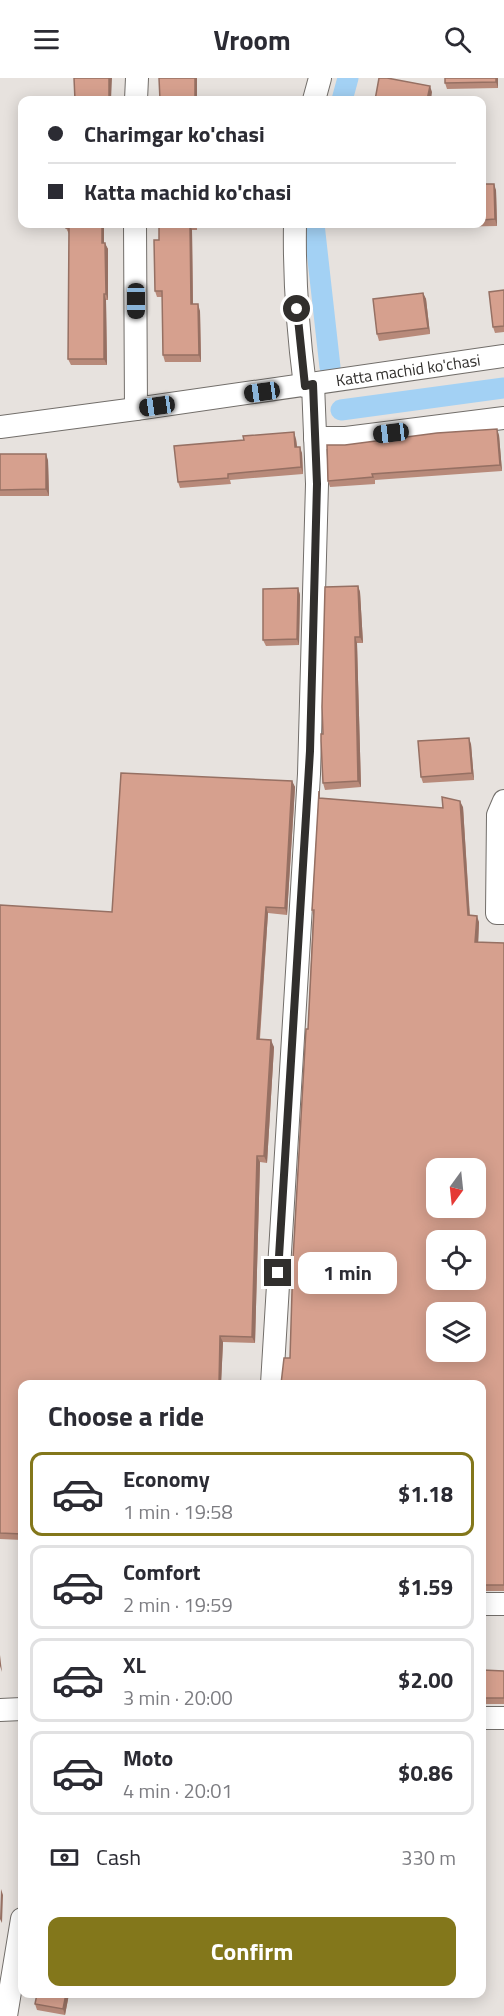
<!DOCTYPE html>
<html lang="en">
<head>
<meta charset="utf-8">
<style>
	:root { --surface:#fff; --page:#f7f7f7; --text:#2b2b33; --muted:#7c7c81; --line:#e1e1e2; --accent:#83771b }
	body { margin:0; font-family:"Titillium Web",sans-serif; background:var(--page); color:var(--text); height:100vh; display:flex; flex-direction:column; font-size:22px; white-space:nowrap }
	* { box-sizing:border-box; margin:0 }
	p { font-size:20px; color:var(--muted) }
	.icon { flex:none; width:33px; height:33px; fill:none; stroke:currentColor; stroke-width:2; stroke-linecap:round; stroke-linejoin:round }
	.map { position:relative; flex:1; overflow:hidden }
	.panel { position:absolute; left:18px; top:1302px; width:468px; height:618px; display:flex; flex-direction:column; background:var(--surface); border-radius:12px; box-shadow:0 3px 15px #0003 }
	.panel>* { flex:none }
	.guide { position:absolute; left:18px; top:18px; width:468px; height:132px; border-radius:12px; box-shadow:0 3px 15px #0003; display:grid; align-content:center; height:132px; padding:0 30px; background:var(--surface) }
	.needle { width:39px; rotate:195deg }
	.tools { position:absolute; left:426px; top:1080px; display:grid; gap:12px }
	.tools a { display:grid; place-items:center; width:60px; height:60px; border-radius:12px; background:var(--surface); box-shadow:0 3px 15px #0003; font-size:30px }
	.end { position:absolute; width:27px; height:27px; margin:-14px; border:8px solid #312f2d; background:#fff; box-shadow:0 0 0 3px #fff }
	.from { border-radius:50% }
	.bubble { position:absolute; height:42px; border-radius:12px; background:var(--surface); box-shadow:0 3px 15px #0003; font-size:20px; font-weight:700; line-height:42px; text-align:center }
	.car { position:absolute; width:18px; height:36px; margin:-18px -9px; border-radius:8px; box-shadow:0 0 4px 2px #0007; background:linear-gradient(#222 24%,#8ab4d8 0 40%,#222 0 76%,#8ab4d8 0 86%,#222 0) }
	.guide b { display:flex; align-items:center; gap:21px; height:57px; font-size:22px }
	.guide b+b { border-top:2px solid var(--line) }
	.guide i { width:15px; height:15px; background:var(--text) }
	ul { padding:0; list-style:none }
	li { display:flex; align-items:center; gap:18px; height:84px; margin:0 12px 9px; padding:0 18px; border:3px solid var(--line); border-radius:12px }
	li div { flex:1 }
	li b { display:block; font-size:22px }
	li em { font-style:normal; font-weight:700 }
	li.on { border-color:var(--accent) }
	li>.icon { width:54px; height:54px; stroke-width:1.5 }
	h2 { padding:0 30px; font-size:27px; line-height:72px }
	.pay { display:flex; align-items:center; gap:15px; height:66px; padding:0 30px; font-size:22px }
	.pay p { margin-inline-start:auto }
	.primary-button { display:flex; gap:12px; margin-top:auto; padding:12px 30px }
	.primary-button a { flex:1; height:69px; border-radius:12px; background:var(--accent); color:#fff; font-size:24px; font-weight:700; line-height:69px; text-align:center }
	header { display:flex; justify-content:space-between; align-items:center; height:78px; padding:0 30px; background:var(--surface); font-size:27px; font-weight:700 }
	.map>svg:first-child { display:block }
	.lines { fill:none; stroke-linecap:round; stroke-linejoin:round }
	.canal { stroke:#a3d1f4; stroke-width:21 }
	.minor-casing { stroke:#726e6a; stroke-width:24 }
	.minor { stroke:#fff; stroke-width:22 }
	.wall { fill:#b88a7a }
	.shaded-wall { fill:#967063 }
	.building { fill:#d6a08e; stroke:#967063; stroke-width:1.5; fill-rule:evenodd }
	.route { stroke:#312f2d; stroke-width:8 }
	.labels { text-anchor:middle; stroke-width:6; stroke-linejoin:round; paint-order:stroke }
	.street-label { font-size:16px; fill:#312f2d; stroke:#f4efeb }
</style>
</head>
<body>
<header><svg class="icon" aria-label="menu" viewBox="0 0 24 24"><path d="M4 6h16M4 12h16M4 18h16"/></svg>Vroom<svg class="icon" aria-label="search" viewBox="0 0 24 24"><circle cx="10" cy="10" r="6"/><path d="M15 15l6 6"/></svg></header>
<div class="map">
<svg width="504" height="1938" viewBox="0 0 504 1938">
	<rect width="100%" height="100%" fill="#e7e2de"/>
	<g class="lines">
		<path class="canal" d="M342,22L348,0
			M314,146L330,289
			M341,332L504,310"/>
		<defs>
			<g id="minor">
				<path d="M136,22L137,0"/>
				<path d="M314,22L320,0"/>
				<path d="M135,146L136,331"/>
				<path d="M295,146C294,200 298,254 305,308"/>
				<path id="s1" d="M0,349L136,331L504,278"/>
				<path d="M315,360H346L504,340"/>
				<path d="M504,723L498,737L497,835H504"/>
				<path d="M272,1306L309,696L317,406L313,306"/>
				<path d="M482,1526H504"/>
				<path d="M0,1632L22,1631"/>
				<path d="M482,1640H504"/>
				<path d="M6,1938L22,1841"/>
			</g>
		</defs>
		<use href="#minor" class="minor-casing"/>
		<use href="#minor" class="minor"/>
	</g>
	<path class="wall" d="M445,0H498V10L447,11L445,5Z
		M482,106L496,112L497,148L446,149L445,146H482Z
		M66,146H104V165L108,171V222H106L107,287H71L68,281L69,156L66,150Z
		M159,146H197V152H192L193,226L200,233L201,284H165L163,277L162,219H157L155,213L159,162Z
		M504,212V254L495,255L493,249Z
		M423,215L426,221L430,256L379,263L377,256Z
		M499,357L502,393L375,402V406L330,409L328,403L345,367Z
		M296,361L297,369L302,375L303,396L230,402L231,406L180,410L178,404L244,362Z
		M0,376L48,382L49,418H0Z
		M358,508L360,514L363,565H357L361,709L325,712L323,705V656Z
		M298,510L300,517L299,567L266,568L263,562Z
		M471,666L474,702L423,705L421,699Z
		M292,703L295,709L287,837L268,835L260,961L274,969L267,1085L260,1084L255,1265L223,1264L221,1306H22V1462L0,1461V827L112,834Z
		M321,720L443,730L463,729L470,838L479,844L478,864L504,865V1513H482V1306L290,1280L308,951L313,837L312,832Z
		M482,1592L504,1593V1626H482Z
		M37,1916H69L65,1937L37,1932L35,1926Z"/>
	<path class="shaded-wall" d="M109,0H112L111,22H109Z
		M195,0H197V22H195Z
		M496,0H498V10L496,4Z
		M430,8L432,14L431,22H427Z
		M494,106L496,112L497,148L495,141Z
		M102,146H104V171L102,165Z
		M190,146L192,152L193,233L191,226Z
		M105,165L108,171V222L106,216Z
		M423,215L426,221L430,256L428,250Z
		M104,216L106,222L107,287L104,281Z
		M198,226L200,233L201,284L199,277Z
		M497,351L499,357L502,393L500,387Z
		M294,354L296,361L298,376L295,369Z
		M300,369L302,375L303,396L301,389Z
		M46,376L48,382L49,418L46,411Z
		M358,508L360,514L363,565L360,559Z
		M298,510L300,517L299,567L297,561Z
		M355,559L357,565L361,709L358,703Z
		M469,660L471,666L474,702L472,695Z
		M292,703L295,709L287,837L285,830Z
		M460,723L463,729L470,844L468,837Z
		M266,829L268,835L259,967L257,961Z
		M477,838L479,844L478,870L475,864Z
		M271,962L274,969L267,1085L264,1078Z
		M257,1078L260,1084L255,1265L252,1259Z
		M220,1258L223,1264L221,1306H219Z
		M0,1577L2,1594L0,1588Z
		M1,1811L3,1817L2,1845L0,1841Z
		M66,1916H69L65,1937L63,1931Z"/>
	<path class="building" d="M74,0H109V22H75Z
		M159,0H195V22H160Z
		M379,0H387L430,8L427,22H375Z
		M445,0H496V4L445,5Z
		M482,106H494L495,141L482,142Z
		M66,146H102V165H105L106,216H104V281H68L69,150H66Z
		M159,146H195H190L191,226H198L199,277H163L162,213H155L154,162H159Z
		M504,212V248L493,249L489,214Z
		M423,215L428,250L377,256L373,221Z
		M497,351L500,387L372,396L373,399L328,403L327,367H345L437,355Z
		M294,354L295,369H300L301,389L228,396V400L178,404L174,368L244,362L243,358Z
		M0,376H46V411L0,412Z
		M358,508L360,559H355L358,703L323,705L321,663V656H323L322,629L325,509Z
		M298,510L297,561L263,562V511Z
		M469,660L472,695L421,699L418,663Z
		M121,695L292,703L285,830L266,829L257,961L271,962L264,1078H257L252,1259L220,1258L219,1306H22V1456L0,1455V827L112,834Z
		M319,713V720L443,730L442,719L460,723L468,837L477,838L475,864L504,865V1507H482V1306H281L284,1280H290L293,1181L306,951H308L314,832H312ZM436,1090H476V1130H436ZM436,1162H476V1202H436ZM436,1234H476V1274H436Z
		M482,1592L504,1593V1620H482Z
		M37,1916H66L63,1931L35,1926Z"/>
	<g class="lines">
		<path class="route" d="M278,1195L310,673L317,406L313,306L305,308L297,231"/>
	</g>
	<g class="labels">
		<g class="street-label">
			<text dy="6" stroke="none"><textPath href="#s1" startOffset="412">Katta machid ko'chasi</textPath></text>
		</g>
	</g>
</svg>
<div class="tools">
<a><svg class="needle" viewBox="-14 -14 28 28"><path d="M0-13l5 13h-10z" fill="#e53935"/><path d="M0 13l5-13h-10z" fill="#7c7c81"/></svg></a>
<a><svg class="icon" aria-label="locate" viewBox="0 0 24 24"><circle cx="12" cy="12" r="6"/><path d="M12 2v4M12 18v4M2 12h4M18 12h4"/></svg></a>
<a><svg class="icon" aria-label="layers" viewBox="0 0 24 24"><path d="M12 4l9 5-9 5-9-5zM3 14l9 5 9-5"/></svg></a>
</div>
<i class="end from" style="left:297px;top:231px"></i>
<i class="end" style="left:278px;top:1195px"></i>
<div class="bubble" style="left:298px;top:1174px;width:99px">1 min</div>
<i class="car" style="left:136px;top:223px;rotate:180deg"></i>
<i class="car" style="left:262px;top:314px;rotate:262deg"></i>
<i class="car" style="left:157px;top:328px;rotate:262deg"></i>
<i class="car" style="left:391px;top:355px;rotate:263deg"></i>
<div class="guide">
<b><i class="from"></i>Charimgar ko'chasi</b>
<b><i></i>Katta machid ko'chasi</b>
</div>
<section class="panel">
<h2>Choose a ride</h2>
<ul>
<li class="on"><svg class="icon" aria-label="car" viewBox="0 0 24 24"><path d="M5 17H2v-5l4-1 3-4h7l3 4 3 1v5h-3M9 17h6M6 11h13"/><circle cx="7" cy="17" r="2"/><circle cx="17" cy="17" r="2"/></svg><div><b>Economy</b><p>1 min · 19:58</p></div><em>$1.18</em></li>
<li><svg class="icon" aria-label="car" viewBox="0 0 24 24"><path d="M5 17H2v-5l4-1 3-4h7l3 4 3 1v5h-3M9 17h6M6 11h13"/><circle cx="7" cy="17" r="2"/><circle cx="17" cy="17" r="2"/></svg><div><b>Comfort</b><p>2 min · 19:59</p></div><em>$1.59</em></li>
<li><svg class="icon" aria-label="car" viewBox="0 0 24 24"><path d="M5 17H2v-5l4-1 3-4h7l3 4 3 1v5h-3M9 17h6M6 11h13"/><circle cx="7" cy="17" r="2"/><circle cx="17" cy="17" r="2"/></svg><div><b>XL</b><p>3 min · 20:00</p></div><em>$2.00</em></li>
<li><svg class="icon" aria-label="car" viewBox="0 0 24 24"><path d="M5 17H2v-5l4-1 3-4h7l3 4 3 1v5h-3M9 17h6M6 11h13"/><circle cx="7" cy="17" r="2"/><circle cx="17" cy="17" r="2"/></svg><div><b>Moto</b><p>4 min · 20:01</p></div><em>$0.86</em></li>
</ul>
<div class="pay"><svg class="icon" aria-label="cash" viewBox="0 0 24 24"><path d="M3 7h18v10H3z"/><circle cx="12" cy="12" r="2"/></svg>Cash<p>330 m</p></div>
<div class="primary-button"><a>Confirm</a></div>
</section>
</div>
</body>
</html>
